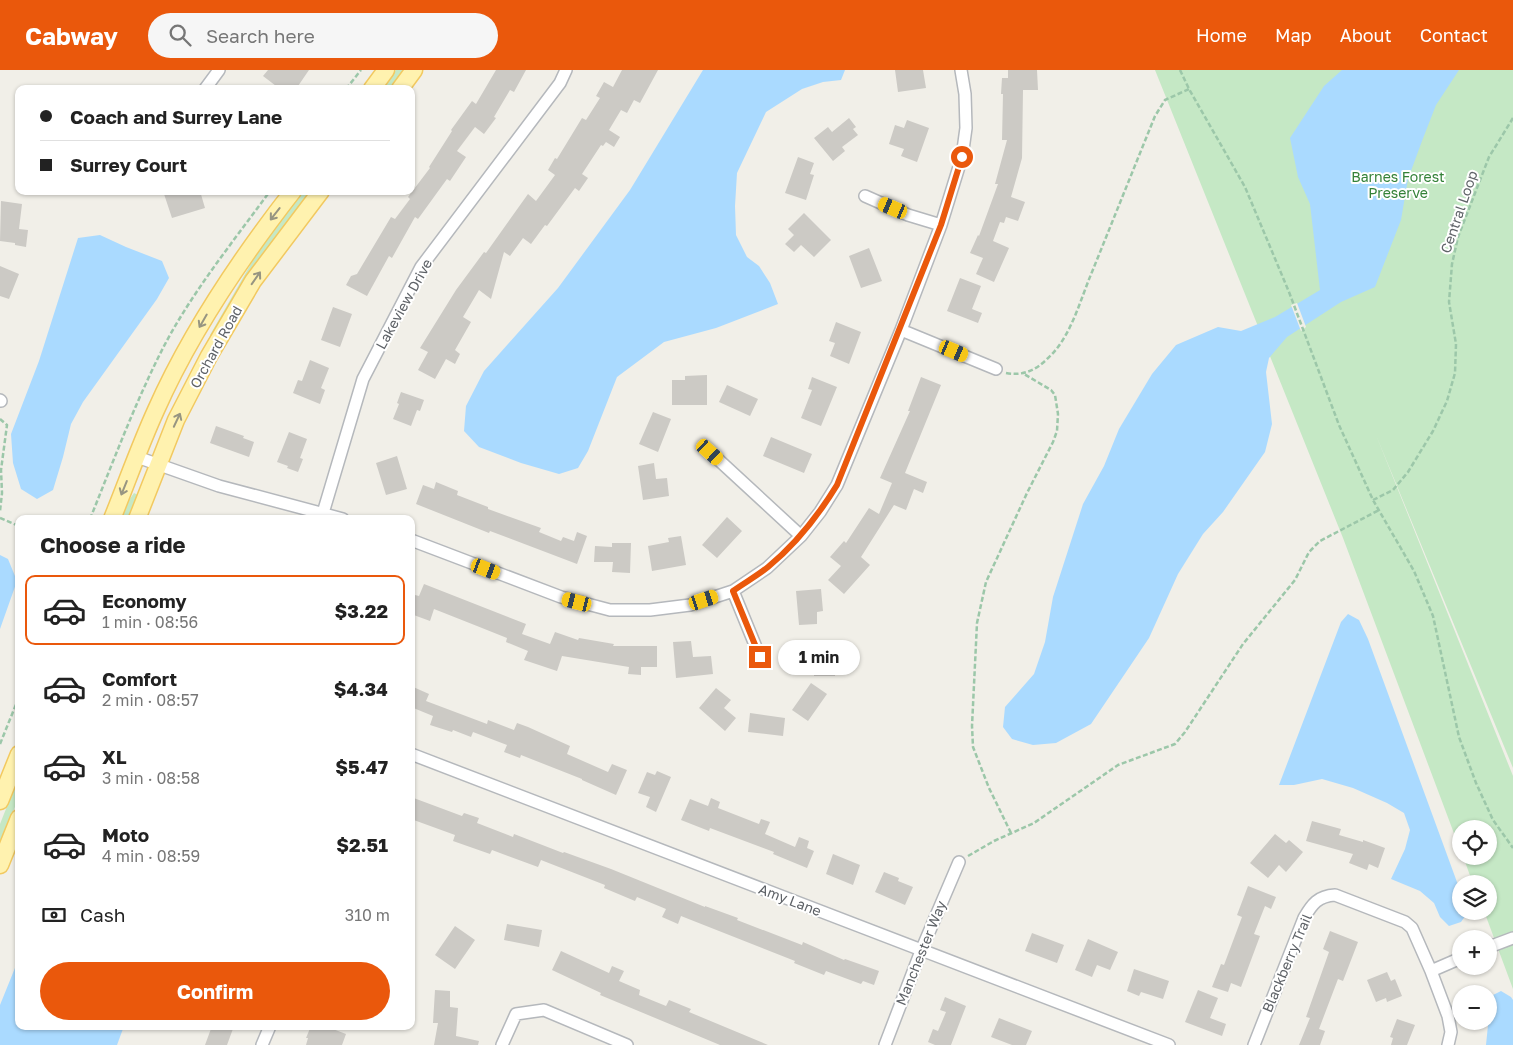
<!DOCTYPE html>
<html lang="en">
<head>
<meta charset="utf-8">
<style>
	:root { --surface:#fff; --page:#f6f6f6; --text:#222; --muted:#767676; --line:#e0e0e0; --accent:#ea580c }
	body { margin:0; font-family:"Golos Text",sans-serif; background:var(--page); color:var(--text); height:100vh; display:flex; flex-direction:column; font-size:19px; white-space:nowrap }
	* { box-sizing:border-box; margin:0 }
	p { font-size:16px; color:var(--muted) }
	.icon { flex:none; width:28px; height:28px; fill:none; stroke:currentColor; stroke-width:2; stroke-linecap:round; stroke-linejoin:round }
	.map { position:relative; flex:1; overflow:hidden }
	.sheet { position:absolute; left:15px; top:445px; width:400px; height:515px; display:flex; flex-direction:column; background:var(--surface); border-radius:10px; box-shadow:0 1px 4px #0004 }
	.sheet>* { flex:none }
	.banner { position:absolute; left:15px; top:15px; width:400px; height:110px; border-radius:10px; box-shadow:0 1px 4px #0004; display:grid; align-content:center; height:110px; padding:0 25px; background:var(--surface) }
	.tools { position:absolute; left:1452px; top:750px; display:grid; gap:10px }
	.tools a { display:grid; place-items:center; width:45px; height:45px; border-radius:50%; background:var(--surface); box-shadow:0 1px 4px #0004; font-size:25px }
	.end { position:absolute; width:22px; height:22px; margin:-11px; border:6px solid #ea580c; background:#fff; box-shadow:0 0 0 2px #fff }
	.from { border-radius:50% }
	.bubble { position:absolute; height:35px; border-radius:18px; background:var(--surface); box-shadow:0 1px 4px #0004; font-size:16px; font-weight:700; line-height:35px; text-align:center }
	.car { position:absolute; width:15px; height:30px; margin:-15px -8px; border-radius:6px; box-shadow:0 0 4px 1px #0007; background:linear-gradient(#f5c518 24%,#345 0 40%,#f5c518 0 76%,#345 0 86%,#f5c518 0) }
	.banner b { display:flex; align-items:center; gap:18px; height:48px; font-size:19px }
	.banner b+b { border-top:1px solid var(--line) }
	.banner i { width:12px; height:12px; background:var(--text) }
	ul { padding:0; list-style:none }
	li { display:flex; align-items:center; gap:15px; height:70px; margin:0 10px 8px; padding:0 15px; border:2px solid transparent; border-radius:10px }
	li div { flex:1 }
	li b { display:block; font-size:19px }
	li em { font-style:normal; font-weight:700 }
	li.current { border-color:var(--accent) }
	li>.icon { width:45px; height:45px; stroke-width:1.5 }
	h2 { padding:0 25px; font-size:22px; line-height:60px }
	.pay { display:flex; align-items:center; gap:12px; height:55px; padding:0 25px; font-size:19px }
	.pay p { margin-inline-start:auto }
	.primary-button { display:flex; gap:10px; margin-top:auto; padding:10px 25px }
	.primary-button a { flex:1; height:58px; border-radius:30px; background:var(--accent); color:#fff; font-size:20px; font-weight:700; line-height:58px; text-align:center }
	header { display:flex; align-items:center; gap:30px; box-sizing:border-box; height:70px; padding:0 25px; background:var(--accent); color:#fff }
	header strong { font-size:24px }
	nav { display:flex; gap:28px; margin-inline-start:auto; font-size:18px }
	.search { width:350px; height:45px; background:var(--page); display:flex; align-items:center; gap:12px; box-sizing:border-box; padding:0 18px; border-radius:28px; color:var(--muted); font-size:19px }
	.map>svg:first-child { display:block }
	.green { fill:#c5e8c5 }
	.water { fill:#aadaff }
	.pier { fill:#f1efe8 }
	.building { fill:#cccac5 }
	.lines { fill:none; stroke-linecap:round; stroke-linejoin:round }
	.street-casing { stroke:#b5b8bc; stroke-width:14 }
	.primary-casing { stroke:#f2c960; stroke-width:19 }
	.path { stroke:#9cc7a9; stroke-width:2.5; stroke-dasharray:5 2.5; stroke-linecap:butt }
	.street { stroke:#fff; stroke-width:11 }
	.primary { stroke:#fff2af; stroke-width:16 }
	.oneway { stroke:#979581 }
	.route { stroke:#ea580c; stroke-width:6 }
	.labels { text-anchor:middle; stroke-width:4; stroke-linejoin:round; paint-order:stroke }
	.park-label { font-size:14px; fill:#348238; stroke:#fff }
	.street-label { font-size:14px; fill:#5f6368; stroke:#fff }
</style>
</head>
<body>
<header>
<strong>Cabway</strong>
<div class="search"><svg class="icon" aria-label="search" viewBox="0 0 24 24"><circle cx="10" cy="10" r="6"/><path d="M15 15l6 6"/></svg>Search here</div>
<nav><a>Home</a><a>Map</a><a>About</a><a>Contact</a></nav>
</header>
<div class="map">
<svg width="1513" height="975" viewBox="0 0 1513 975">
	<rect width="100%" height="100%" fill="#f1efe8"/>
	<path class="green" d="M396,0H406L391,19H382Z
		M1155,0H1513V698L1376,365L1513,706V919L1484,841H1489V814H1473L1463,786H1489V759H1461V782L1343,468Z
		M302,121H312L212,265H210L260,178Z
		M134,423L138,425L129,449H120L127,433Z
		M19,706V727L0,774V754Z"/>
	<path class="water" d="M703,0H845L841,10L823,12L802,19L766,42L737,103L735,136L736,165L747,187L759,196L770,213L778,234L716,258L664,272L617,307L588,381L578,398L559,404L521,393L479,377L464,361L466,336L484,301L558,218L630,120Z
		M1342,0H1459L1436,35L1422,71L1408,109L1401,150L1375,217L1341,232L1287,267L1269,288L1266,302L1272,354L1265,382L1223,442L1203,464L1178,504L1149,568L1091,654L1056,673L1033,675L1012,669L1003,657L1005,637L1034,604L1045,572L1053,527L1083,434L1104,396L1119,359L1152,304L1176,275L1218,257L1241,261L1275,247L1320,220L1310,134L1298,107L1290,68L1324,16Z
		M100,165L126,177L162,191L169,208L157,229L83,332L71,354L63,387L53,420L37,429L21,419L13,393L11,364L39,291L78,168Z
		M0,485L8,489L17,511L0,559Z
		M1348,544L1359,550L1368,569L1461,823V841L1468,842L1461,852L1449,856L1440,847L1434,833L1420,821L1391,809L1405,779L1410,760L1404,743L1387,733L1353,718L1322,709L1294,715H1279L1341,552Z
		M19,888V956H124L117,975H0V935Z
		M1501,921L1511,927L1513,930V975H1486L1491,926Z"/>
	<path class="pier" d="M1297,233L1306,257L1301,261L1291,235Z"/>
	<path class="building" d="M268,0H309L296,19H280L263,6Z
		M496,0H526L514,22L510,20L494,47L496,48L484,64L475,57L457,81L466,87L450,111L447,109L418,149L415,147L392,188L389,186L367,226L346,215L351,206L357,204L391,147L395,149L410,129L408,127L430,98L429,97L452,61L451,60L472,31L476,34Z
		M622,0H658L640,33L634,30L627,43L621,40L609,60L620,67L614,77L606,72L603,76L601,75L582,104L588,108L579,121L575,118L547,156L545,155L531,174L523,168L510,186L504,182L491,229L479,220L463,247L471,252L455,280L460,284L455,294L446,289L435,309L418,300L428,282L420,278L456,220L484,182L486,183L528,124L536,131L555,105L548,100L555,88L557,89L582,48L586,50L600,28L596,26L604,12L613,17Z
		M895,0H923L926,18L898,22Z
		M1008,0H1037L1038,20H1023L1022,88L1011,127L1025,132L1018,151L1006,147L1004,153L1000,152L993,171L1009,178L994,212L976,204L983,188L970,183L978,165L979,166L998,114H995L1007,70H1002L1003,24H1001L1002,8H1008Z
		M849,48L856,57L853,59L858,65L842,77L845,81L833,91L814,68L828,57L832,62Z
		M907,50L929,58L917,92L901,86L904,79L889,74L895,55L904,58Z
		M798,87L814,93L810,104L814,105L806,130L785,123Z
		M163,121H180L181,124L190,121H200L205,138L172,148Z
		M1,131L22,134L19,159L28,160L26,177L15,175V173L0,171Z
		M804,143L831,170L814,187L801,175L794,182L785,174L794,165L788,159Z
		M869,178L882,211L861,218L849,186Z
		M0,196L19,204L9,229L0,226Z
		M960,208L981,216L972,239L982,243L978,253L947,241Z
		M333,237L352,244L340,277L321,270Z
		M836,252L861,262L849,294L830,286L835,273L829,271Z
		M310,290L329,298L321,318L325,320L320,334L293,323L298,310L302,311Z
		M707,305V335H672V310H685V306Z
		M812,307L837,317L821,356L801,348L812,320L808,319Z
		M921,307L941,315L905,403L927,412L923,423L914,419L906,440L894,435L861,487L870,495L844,524L828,510L841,496L830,487L844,471L846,473L869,438L879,444L892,413L880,408L910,341H908Z
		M727,315L758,329L750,346L719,332Z
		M401,322L424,330L420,341L417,340L411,356L393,349L399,334L397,333Z
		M653,342L671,349L658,382L639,374Z
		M216,356L244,366L243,368L254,372L249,387L210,373Z
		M289,362L307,369L300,388L303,389L298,402L287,398L288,396L277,392Z
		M771,367L812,384L804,403L763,386Z
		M397,386L407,419L386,425L376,393Z
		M654,393L656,409L667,408L669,426L643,430L638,396Z
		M436,412L458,421L457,425L488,437V439L541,458L539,462L561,471L563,467L574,471L577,462L587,466L577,494L490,461L489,463L416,434L423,415L434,419Z
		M727,447L742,461L717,488L702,475Z
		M681,466L686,495L652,501L648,476L669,472L668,468Z
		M612,473H631L630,503L612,502L613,492H594L595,476L612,477Z
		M424,514L526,554L522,564L550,574L555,562L578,570L579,568L614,574L613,576H657V597H641V605L628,604L629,597L562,586L557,601L524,590L528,581L506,572L507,568L477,556L434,539L430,551L411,544V524L419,526Z
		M821,519L823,541L817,542V554L799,555L796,521Z
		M691,571L693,587L711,586L713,604L676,608L673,572Z
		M815,574L836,575L835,606H814Z
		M811,613L827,624L808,651L792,640Z
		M411,616L429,624L426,631L487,654L488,650L514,660L517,653L528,657L570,676L567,684L608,702L612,694L627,700L616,725L582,710V709L521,685L520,688L504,682L507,675L473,662L471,667L453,660L452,662L430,655L433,646L411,637Z
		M716,618L731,630L724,638L736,648L725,661L699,638Z
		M750,643L785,648L783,666L748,662Z
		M657,701L671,707L656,742L646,737L650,727L638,723L647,702L655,705Z
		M411,727L462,746L464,743L479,748L477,753L513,767L514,764L563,783L564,782L611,799L705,837V836L738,848L737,850L802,875L803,872L844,890L845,889L879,901L874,915L863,911L861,914L826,901L824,905L794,893L795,891L681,846L678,854L662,847L666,839L637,827L635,831L604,818L605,815L541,790L538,797L492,780L490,784L453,771L455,765L411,749Z
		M711,728L720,732L718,738L759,754L761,749L770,752L765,764L795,777L799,767L809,771L807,778L814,781L807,798L773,784L774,782L710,758L709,761L681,750L690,729L708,736Z
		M1312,751L1341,759L1339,765L1363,772V770L1385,778L1378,798L1369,794L1367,800L1349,793L1353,784L1306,771Z
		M1275,764L1286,773L1289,770L1303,782L1286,802L1279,795L1268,808L1250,793Z
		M833,784L860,795L853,815L826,804Z
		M884,802L899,808L898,811L913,817L905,835L875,822Z
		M1248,816L1276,827L1271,839L1265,836L1254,864L1260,866L1241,917L1231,913L1228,922L1212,917L1221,894L1224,895L1242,847L1237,845Z
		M507,854L542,860L539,877L504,870Z
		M455,856L475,870L455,899L435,885Z
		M1330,861L1358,872L1343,911L1338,909L1319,959L1325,961L1320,975H1299L1310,948L1306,947L1329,882L1323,879Z
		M1032,863L1064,875L1057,893L1025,881Z
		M1088,869L1118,882L1110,900L1097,895L1092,907L1075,900Z
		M561,881L609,903L612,896L624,901L619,911L640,920L639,925L666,936L669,930L691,939L689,942L768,975H720L600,925L601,923L552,900Z
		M1134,899L1169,911L1163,929L1141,922L1139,926L1127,921Z
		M1387,902L1391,911L1395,909L1402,926L1387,932L1386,928L1376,932L1367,910Z
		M435,920L450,921V937L458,938L456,966L479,971L478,975H434L438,953H433Z
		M1198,920L1218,928L1210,948L1226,954L1222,966L1185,952Z
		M945,927L966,936L951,975H935L928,972L933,959L938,961L946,942L940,940Z
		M999,948L1032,961L1026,975H1012L991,967Z
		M1397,949L1415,955L1407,975H1391L1393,968L1390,967Z
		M212,956H234L227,975H205Z
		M311,956H325L346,964L342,975H306L308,968H306Z"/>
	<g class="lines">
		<defs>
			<path id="street" d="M205,19L219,0
				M865,126L908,145L941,155
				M901,260L996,299
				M0,330L1,331
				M710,382L801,466
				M137,387L219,416L343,449
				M323,443L363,309L421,197L560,13L566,0
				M411,470L561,527L610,540H650L690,535L733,521L767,498L801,466L820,442L837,415L901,260L941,155L962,87L966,58L965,24L961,0
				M733,521L760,587
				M411,684L1169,975
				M1489,877L1513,868
				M1431,901L1461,888
				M262,975L270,956
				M502,975L516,944L544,940L627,975
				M885,975L921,881L959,792
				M1254,975L1304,848C1312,834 1318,826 1335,825L1405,852L1412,858L1431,901L1448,946L1451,962L1448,975"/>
			<path id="primary" d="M372,19L386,0
				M400,19L414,0
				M112,449C127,412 140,375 156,340C191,261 240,189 293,121
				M137,449L176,350L209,286L253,211L321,121
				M0,731L19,684
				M0,795L19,748"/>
		</defs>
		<use href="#street" class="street-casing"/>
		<use href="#primary" class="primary-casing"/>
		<path class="path" d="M1180,0L1189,19L1245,117L1289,222L1339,355L1373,430L1414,501L1433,546L1459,667L1476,713L1493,750L1513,778
			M346,19L361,0
			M1006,303C1022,306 1035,301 1047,289C1071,268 1080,230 1092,202C1113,150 1134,98 1155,46L1165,30L1189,19
			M0,349L7,355L1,400L2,423L0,441
			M1373,430L1393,420L1408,402L1433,361L1447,331L1455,303L1456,274L1449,232L1452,194L1458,167L1489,87L1513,48
			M0,448L19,456
			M90,449C113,392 135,333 163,278C192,222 233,172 270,121
			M0,674L19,627
			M1011,763L989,718L973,677L972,656L977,553L986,512L1027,423L1053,372L1057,361L1058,344L1055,325L1051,320L1024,304
			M968,786L994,771L1034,753L1118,695L1175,674L1185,662L1243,574L1295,510L1309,482L1320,471L1379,440"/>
		<use href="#street" class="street"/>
		<use href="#primary" class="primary"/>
	</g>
	<defs><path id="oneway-shaft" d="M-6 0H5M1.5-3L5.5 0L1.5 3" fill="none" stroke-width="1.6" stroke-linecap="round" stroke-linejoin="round" transform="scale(1.25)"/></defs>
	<g class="oneway">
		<use href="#oneway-shaft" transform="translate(275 144) rotate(128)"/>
		<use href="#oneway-shaft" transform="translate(256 208) rotate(-55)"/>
		<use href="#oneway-shaft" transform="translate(203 251) rotate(120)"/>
		<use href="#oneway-shaft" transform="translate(177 350) rotate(-65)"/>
		<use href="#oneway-shaft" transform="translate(124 418) rotate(112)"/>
	</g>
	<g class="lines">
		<path class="route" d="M760,587L733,521C744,513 757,506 768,497C796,474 818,446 837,415L941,155L962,87"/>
	</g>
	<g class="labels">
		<g class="park-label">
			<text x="1398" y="112">Barnes Forest<tspan x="1398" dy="16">Preserve</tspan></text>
		</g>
		<g class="street-label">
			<text transform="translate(1459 142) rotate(-71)" y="5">Central Loop</text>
			<text transform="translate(404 234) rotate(-61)" y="5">Lakeview Drive</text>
			<text transform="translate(216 277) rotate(-61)" y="5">Orchard Road</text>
			<text transform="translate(790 830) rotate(21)" y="5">Amy Lane</text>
			<text transform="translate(921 883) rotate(-68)" y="5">Manchester Way</text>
			<text transform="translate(1287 893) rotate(-67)" y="5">Blackberry Trail</text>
		</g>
	</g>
</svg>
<div class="tools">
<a><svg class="icon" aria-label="locate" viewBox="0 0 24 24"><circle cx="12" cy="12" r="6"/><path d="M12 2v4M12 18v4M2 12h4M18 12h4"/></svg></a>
<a><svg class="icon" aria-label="layers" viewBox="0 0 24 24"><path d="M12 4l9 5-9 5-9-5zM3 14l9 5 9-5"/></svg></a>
<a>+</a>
<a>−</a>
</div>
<i class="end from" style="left:962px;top:87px"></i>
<i class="end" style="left:760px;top:587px"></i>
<div class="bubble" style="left:778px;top:570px;width:82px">1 min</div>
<i class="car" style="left:893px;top:138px;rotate:293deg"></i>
<i class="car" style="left:954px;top:281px;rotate:113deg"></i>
<i class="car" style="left:710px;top:382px;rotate:132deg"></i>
<i class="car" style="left:486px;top:499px;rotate:111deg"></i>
<i class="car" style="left:704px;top:530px;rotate:72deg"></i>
<i class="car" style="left:577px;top:532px;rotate:284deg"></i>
<div class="banner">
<b><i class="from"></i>Coach and Surrey Lane</b>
<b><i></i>Surrey Court</b>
</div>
<section class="sheet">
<h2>Choose a ride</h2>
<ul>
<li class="current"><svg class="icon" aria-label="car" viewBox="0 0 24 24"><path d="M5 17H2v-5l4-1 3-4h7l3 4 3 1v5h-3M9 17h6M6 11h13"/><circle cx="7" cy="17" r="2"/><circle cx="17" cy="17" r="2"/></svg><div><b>Economy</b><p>1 min · 08:56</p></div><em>$3.22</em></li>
<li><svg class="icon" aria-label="car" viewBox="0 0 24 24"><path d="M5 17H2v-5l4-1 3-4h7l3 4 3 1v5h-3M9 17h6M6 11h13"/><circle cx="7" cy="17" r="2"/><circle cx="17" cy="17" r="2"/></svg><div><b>Comfort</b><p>2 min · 08:57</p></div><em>$4.34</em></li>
<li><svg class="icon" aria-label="car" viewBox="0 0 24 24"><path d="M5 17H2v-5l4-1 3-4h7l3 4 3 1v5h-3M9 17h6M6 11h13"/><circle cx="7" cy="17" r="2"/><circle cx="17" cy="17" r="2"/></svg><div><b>XL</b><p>3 min · 08:58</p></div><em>$5.47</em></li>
<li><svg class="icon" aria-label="car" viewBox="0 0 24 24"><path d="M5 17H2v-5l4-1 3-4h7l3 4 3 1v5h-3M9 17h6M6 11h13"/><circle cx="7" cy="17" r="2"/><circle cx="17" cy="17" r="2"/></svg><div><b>Moto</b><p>4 min · 08:59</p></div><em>$2.51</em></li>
</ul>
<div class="pay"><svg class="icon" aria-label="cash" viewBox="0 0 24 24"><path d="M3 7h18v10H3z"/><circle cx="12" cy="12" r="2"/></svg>Cash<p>310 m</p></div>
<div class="primary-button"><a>Confirm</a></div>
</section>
</div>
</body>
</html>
